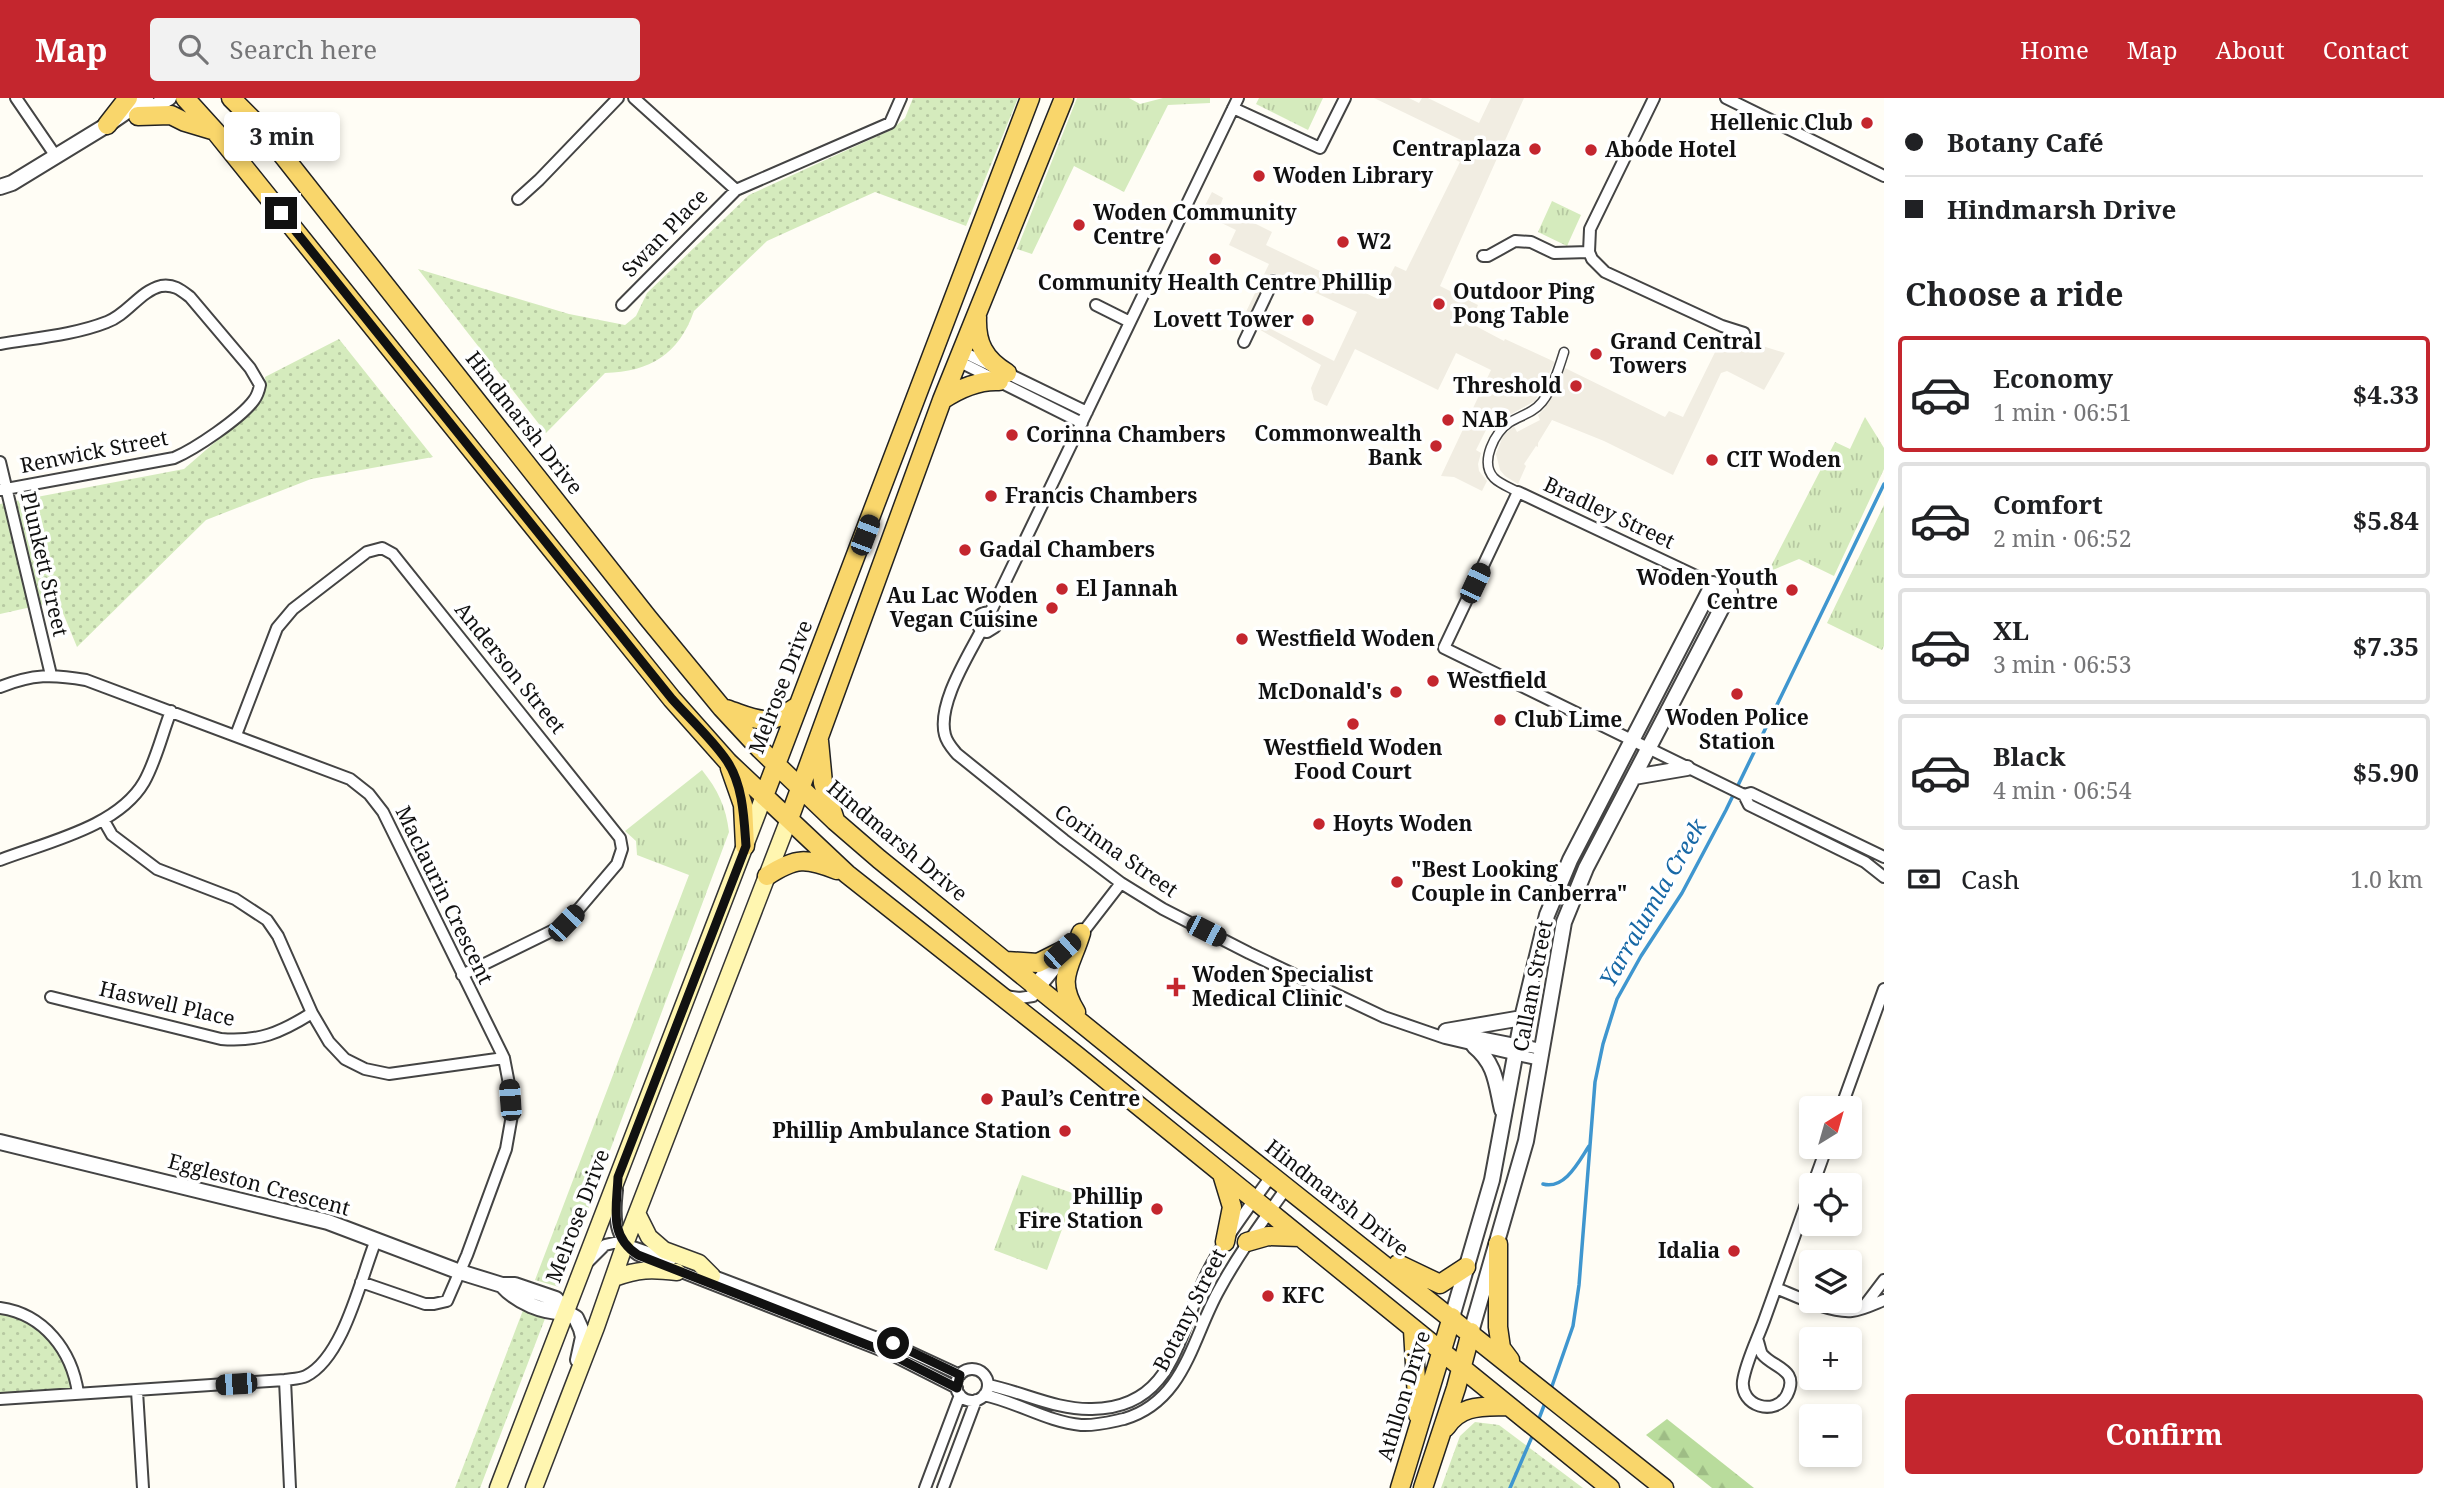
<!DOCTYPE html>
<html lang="en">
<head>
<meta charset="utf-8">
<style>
	:root { --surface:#fff; --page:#f2f2f2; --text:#202124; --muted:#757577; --line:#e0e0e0; --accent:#c4262e }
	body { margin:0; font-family:"Noto Serif",serif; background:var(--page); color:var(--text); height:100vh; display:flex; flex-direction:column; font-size:26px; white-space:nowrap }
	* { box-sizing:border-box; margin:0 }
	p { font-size:23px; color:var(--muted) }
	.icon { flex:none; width:38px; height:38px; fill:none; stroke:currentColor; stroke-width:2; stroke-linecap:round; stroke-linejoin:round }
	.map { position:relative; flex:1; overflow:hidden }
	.drawer { display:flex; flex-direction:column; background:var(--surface); width:560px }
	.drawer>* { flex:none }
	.guide { display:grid; align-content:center; height:154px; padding:0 21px; background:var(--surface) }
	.needle { width:46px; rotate:37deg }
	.fabs { position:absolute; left:1799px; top:998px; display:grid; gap:14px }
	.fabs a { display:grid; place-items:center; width:63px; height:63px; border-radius:7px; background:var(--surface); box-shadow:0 4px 10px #0003; font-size:35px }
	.end { position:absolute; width:32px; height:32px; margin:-16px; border:9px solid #111; background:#fff; box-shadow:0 0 0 4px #fff }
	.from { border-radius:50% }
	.bubble { position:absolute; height:49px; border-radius:7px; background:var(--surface); box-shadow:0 4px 10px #0003; font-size:23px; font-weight:700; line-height:49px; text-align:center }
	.car { position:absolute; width:21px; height:42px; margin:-21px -10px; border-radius:9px; box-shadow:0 0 5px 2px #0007; background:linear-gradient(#222 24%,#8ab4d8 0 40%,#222 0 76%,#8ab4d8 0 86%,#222 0) }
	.guide b { display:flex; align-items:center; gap:24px; height:66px; font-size:26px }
	.guide b+b { border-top:2px solid var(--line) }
	.guide i { width:18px; height:18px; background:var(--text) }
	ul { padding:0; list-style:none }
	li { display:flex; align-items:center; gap:21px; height:116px; margin:0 14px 10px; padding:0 7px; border:4px solid var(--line); border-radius:7px }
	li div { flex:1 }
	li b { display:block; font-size:26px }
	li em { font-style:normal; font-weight:700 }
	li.current { border-color:var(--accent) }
	li>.icon { width:63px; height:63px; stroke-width:1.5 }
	h2 { padding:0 21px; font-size:32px; line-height:84px }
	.pay { display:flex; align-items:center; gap:18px; height:77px; padding:0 21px; font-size:26px }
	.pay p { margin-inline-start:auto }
	.cta { display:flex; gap:14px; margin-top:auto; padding:14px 21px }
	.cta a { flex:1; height:80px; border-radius:7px; background:var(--accent); color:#fff; font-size:28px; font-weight:700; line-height:80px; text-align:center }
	header { display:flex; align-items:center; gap:42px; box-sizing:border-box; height:98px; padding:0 35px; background:var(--accent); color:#fff }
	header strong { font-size:33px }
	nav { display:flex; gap:38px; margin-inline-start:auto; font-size:24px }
	.search { width:490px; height:63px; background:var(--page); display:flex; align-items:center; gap:18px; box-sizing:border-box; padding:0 24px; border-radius:7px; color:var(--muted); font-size:26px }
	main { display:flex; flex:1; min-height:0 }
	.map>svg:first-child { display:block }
	.grass { fill:url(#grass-dots) }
	.forest { fill:url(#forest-firs) }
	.park { fill:url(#park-tufts) }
	.plaza { fill:#f1ede2 }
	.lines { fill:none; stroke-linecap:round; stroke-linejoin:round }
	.stream { stroke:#3f96cf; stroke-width:3.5 }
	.pedestrian-casing { stroke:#444; stroke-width:11 }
	.minor-casing { stroke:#444; stroke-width:14 }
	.tertiary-casing { stroke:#444; stroke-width:18 }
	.secondary-casing { stroke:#333; stroke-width:19 }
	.primary-casing { stroke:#222; stroke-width:21 }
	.pedestrian { stroke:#fff; stroke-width:8 }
	.minor { stroke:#fff; stroke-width:10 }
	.tertiary { stroke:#fff; stroke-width:14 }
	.secondary { stroke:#fff6b0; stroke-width:16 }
	.primary { stroke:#f9d66b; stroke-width:18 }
	.route { stroke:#111; stroke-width:9 }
	.poi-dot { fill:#c4262e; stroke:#fff; stroke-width:2.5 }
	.labels { text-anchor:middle; stroke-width:7; stroke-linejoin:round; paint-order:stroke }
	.poi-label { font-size:21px; font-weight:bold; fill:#111; stroke:#fff; text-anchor:start }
	.street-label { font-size:21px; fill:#111; stroke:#fff }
	.water-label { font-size:23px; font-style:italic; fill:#1768a6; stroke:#fff }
</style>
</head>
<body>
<header>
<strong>Map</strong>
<div class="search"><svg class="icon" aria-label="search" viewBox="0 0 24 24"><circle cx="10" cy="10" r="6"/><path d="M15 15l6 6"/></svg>Search here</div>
<nav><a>Home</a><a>Map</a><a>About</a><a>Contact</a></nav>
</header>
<main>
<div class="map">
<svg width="1884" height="1390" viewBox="0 0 1884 1390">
	<defs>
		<pattern id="grass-dots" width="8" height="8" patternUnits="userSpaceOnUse" patternTransform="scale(1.75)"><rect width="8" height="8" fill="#d5ebbd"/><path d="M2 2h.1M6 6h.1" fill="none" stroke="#b6c8a1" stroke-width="1.8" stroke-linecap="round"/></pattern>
		<pattern id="forest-firs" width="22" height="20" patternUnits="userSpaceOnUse" patternTransform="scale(1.75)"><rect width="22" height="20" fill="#b9dc9c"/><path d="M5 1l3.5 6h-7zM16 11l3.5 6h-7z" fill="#9ebc85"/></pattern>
		<pattern id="park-tufts" width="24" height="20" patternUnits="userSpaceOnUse" patternTransform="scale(1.75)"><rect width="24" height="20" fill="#d5ebbd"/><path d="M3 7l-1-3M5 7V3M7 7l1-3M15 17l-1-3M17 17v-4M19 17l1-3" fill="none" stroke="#b6c8a1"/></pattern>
	</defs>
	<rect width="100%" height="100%" fill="#fffdf5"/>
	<path class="grass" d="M913,0H1018L966,128L875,94L767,143L694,213C679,256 650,274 605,275L546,335L418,171L569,216L625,227L636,218L647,195L749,97L891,32L905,20Z
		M339,241L433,359L311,381L206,422L77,549L58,503L0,516V406L184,371L260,305L266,289L265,279Z
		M525,1207L546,1218L480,1390H455Z
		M0,1210L20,1213L62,1247L78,1295L0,1301Z
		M1475,1324L1499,1327L1583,1390H1441L1460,1338Z"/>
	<path class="forest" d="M1667,1321L1754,1390H1712L1646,1337Z"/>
	<path class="park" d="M1077,0H1129L1140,6L1163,0H1210V5L1168,7L1124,94L1074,68L1032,156L1017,151Z
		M1259,0H1323L1308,32L1256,6Z
		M1552,103L1581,117L1567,148L1538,134Z
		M1865,319L1884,350V371L1834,478L1799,461L1768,474L1835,344L1850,351Z
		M1884,407V548L1882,552L1827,525Z
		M702,672C718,692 726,709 729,734L559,1189L535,1182L689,777L637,757L636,743L625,733Z
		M1022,1077L1075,1096L1047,1172L994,1152Z"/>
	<path class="plaza" d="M1374,0H1409L1419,5L1422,0H1428L1479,25L1491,0H1524L1440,188L1478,207L1470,225L1504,243L1505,241L1555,264L1535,303L1500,322L1493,331L1488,328L1476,352L1481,355L1478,366L1479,373L1487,383L1482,393L1454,379L1441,378L1491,272L1456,255L1438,292L1355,251L1327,308L1314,302L1311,290L1321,267L1257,230L1259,225L1334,263L1357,214L1273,175L1249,223L1243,220L1269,166L1229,147L1236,132L1201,115L1212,94L1223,100L1220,108L1272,134L1266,147L1378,201L1395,168L1406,173L1460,64L1452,60L1461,42Z
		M1724,236L1785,255L1764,292L1727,273L1721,275L1673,377L1604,343L1552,322L1538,345V349L1536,348L1524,366L1526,368L1518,386L1505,378L1500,372L1496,356L1503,338L1514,328L1517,334L1540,322L1538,317L1545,310L1565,270L1665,319L1669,313L1683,319Z"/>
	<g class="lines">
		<path class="stream" d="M1543,1086C1565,1092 1579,1063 1589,1048
			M1551,1291L1573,1228L1579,1187L1595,984L1603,946L1617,901L1641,858L1682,795L1726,712L1884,386
			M1538,1323L1545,1305
			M1510,1390L1534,1334"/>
		<defs>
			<path id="pedestrian" d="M1518,394C1511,390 1500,386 1494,380C1479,364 1495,334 1510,324C1522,317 1533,315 1542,304C1553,290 1559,270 1564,254"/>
			<path id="minor" d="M16,0L55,57
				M634,0L736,92L890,25L901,0
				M1726,0L1884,78
				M1233,10L1320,50L1345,0
				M518,101L539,82L618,0
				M1589,154L1592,161L1605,174L1722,228L1744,235
				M1589,154L1590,131L1654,0
				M1483,158H1488L1515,143L1531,144L1554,155L1589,154
				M622,207L736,92
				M1096,207L1130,224
				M1244,244L1273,183
				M0,246C35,240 74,237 107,224C127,217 140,193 161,188C174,186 181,192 190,199L250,270L260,287C259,292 257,298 254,302C241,320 195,351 174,360L0,392
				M961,253L1087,314
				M958,263L1082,325
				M0,364L51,577
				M1730,494L1518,394L1444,550L1744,697
				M990,515L1238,0
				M981,533C967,560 937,607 945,637C947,645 952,650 957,656L1064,742L1121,785L1163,811L1249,855L1384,919L1445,940L1540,962
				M981,533L987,534L995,529L996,523L990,515
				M981,533L976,524C978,517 983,513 990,515
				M0,589C33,576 52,576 86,582L350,681L369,696L383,714L504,960L509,986L512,1017L506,1051L467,1157L447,1203L434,1206H425L361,1184
				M236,637L277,530L293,511L367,454L382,450L393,456L620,740L622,751L617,766L566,826L462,877
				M104,723L112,737L157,771L235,801L267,822L278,838L312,915L329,944L345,961L365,971L389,976L504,960
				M1884,759L1751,695L1744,697L1749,707L1865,764L1884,779
				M0,762C47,744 118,729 144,684C156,663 162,636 171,613
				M1080,838L1121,785
				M1031,890L1054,862
				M1005,898L1020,900L1033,898L1069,854
				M51,899L221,941C259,944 280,935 312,915
				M1454,934L1541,951
				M1841,1010L1884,891
				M1813,1087L1827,1048
				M617,1092C614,1118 613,1141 638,1157L888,1255L957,1290
				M589,1163L605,1147L618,1144L671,1162
				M706,1175L893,1246L960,1277
				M1776,1190C1796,1198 1830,1215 1852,1213C1862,1212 1874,1206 1884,1202
				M1865,1207L1884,1182
				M0,1210C44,1216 72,1253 78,1295
				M1757,1241C1759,1245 1760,1253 1762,1256C1773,1270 1800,1271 1787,1297C1775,1319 1740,1308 1743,1283C1746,1264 1757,1242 1764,1223C1780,1179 1795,1136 1811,1092
				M956 1287a16 16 0 1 1 32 0a16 16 0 1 1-32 0Z
				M285,1282L290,1390
				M988,1287C1023,1294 1056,1312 1092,1311C1176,1310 1178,1233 1207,1175C1225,1140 1249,1109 1272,1077
				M137,1293L143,1390
				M984,1297C1017,1304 1048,1324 1081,1327C1096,1328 1110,1324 1124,1321C1185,1303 1192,1240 1219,1192C1239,1155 1263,1123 1287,1089
				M0,1301L285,1282C291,1281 300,1281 306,1278C344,1259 361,1179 376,1142
				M925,1390L960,1297
				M943,1390L976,1302"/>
			<path id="tertiary" d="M138,18L169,0
				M0,89L12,85L107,27L146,0
				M1634,679L1687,670
				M1446,933L1522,920
				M1474,948C1496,966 1496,986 1502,1012
				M0,1044L328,1124L460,1174L502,1187H515L556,1201L566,1214L576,1220L581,1231L583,1239L578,1262
				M502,1187C517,1204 543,1215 566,1214
				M1452,1219L1492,1082L1522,920L1547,817L1570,762L1713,486
				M1471,1234L1526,1043L1564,824L1586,770L1730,494"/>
			<path id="secondary" d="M637,1115L649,1139L664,1152L699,1165L712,1178
				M614,1180C639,1171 651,1171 677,1174
				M498,1390L764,698
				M534,1390L596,1229L625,1146L789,721"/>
			<path id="primary" d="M185,0L215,33L672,601L728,664L847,776L1076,957L1610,1390
				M231,0L262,31L648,520L722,610L760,651L835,723L879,761L1180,1005L1664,1390
				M138,18L171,17L185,24L215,33
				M107,27L128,0
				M977,219C976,245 984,261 1007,275
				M942,302C960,290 978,282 999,283
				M726,611C759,622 766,630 798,608
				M819,643L823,685L835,722
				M730,670L743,707L745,748
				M764,698L1030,0
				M789,721L942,302L1064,0
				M767,778C796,759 806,760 837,772
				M1006,863L1038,865L1062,853
				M1076,914C1055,880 1071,869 1081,835
				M1222,1076L1232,1109L1225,1144
				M1247,1144L1268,1138L1300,1139
				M1498,1146V1229L1501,1250L1510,1262
				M1398,1166L1440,1186L1466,1169
				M1413,1232L1418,1317
				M1446,1329C1461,1306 1483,1309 1508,1308
				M1400,1390L1452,1219
				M1423,1390L1456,1290L1471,1234"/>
		</defs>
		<use href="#pedestrian" class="pedestrian-casing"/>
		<use href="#minor" class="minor-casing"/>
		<use href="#tertiary" class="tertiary-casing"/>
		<use href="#secondary" class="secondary-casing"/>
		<use href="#primary" class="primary-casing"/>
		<use href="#pedestrian" class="pedestrian"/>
		<use href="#minor" class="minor"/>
		<use href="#tertiary" class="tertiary"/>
		<use href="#secondary" class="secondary"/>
		<use href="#primary" class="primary"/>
	</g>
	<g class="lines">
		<path class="route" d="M281,115L672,601C690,621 712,641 727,663C743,687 744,720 746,748L618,1079C617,1109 608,1138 638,1157L888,1255L957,1290L960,1277L893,1245"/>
	</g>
	<g class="poi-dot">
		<circle cx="1867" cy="25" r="7"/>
		<circle cx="1535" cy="51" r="7"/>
		<circle cx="1591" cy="52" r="7"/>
		<circle cx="1259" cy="78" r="7"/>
		<circle cx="1079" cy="127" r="7"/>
		<circle cx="1343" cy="144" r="7"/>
		<circle cx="1215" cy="161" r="7"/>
		<circle cx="1439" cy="206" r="7"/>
		<circle cx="1308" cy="222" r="7"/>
		<circle cx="1596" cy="256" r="7"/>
		<circle cx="1576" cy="288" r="7"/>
		<circle cx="1448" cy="322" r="7"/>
		<circle cx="1012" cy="337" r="7"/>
		<circle cx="1436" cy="348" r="7"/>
		<circle cx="1712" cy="362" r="7"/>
		<circle cx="991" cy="398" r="7"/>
		<circle cx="965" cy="452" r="7"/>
		<circle cx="1062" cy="491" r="7"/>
		<circle cx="1792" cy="492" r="7"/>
		<circle cx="1052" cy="510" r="7"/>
		<circle cx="1242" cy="541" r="7"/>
		<circle cx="1433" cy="583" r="7"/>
		<circle cx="1396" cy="594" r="7"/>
		<circle cx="1737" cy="596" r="7"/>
		<circle cx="1500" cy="622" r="7"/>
		<circle cx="1353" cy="626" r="7"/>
		<circle cx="1319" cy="726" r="7"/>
		<circle cx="1397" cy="784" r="7"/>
		<path d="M1172.5 878.5h7v7h7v7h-7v7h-7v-7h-7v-7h7z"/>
		<circle cx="987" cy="1001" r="7"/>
		<circle cx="1065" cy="1033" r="7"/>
		<circle cx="1157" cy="1111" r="7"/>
		<circle cx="1734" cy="1153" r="7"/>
		<circle cx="1268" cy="1198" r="7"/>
	</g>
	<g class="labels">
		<g class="poi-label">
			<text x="1853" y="32" text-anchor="end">Hellenic Club</text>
			<text x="1521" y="58" text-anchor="end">Centraplaza</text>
			<text x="1605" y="59">Abode Hotel</text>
			<text x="1273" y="85">Woden Library</text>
			<text x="1093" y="122">Woden Community<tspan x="1093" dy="24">Centre</tspan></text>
			<text x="1357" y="151">W2</text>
			<text x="1215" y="192" text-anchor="middle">Community Health Centre Phillip</text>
			<text x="1453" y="201">Outdoor Ping<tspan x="1453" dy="24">Pong Table</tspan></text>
			<text x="1294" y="229" text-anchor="end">Lovett Tower</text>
			<text x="1610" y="251">Grand Central<tspan x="1610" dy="24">Towers</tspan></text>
			<text x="1562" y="295" text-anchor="end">Threshold</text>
			<text x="1462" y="329">NAB</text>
			<text x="1422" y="343" text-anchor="end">Commonwealth<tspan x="1422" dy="24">Bank</tspan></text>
			<text x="1026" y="344">Corinna Chambers</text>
			<text x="1726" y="369">CIT Woden</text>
			<text x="1005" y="405">Francis Chambers</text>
			<text x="979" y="459">Gadal Chambers</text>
			<text x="1778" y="487" text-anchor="end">Woden Youth<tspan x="1778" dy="24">Centre</tspan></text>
			<text x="1076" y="498">El Jannah</text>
			<text x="1038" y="505" text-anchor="end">Au Lac Woden<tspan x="1038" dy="24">Vegan Cuisine</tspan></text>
			<text x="1256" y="548">Westfield Woden</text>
			<text x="1447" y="590">Westfield</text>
			<text x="1382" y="601" text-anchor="end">McDonald's</text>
			<text x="1737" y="627" text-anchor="middle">Woden Police<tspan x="1737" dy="24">Station</tspan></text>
			<text x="1514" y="629">Club Lime</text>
			<text x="1353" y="657" text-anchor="middle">Westfield Woden<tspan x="1353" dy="24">Food Court</tspan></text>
			<text x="1333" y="733">Hoyts Woden</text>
			<text x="1411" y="779">"Best Looking<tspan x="1411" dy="24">Couple in Canberra"</tspan></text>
			<text x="1192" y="884">Woden Specialist<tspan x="1192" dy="24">Medical Clinic</tspan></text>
			<text x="1001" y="1008">Paul’s Centre</text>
			<text x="1051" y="1040" text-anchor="end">Phillip Ambulance Station</text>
			<text x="1143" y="1106" text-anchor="end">Phillip<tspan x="1143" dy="24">Fire Station</tspan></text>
			<text x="1720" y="1160" text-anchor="end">Idalia</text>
			<text x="1282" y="1205">KFC</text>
		</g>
		<g class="street-label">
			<text transform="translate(665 135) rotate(-46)" y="7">Swan Place</text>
			<text transform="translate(524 325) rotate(52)" y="7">Hindmarsh Drive</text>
			<text transform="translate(94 354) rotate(-11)" y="7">Renwick Street</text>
			<text transform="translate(1609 415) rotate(25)" y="7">Bradley Street</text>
			<text transform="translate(44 466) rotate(77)" y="7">Plunkett Street</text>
			<text transform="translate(510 570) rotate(51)" y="7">Anderson Street</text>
			<text transform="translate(781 589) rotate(-69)" y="7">Melrose Drive</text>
			<text transform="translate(897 743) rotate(40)" y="7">Hindmarsh Drive</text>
			<text transform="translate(1116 753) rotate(35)" y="7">Corinna Street</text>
			<text transform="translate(444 797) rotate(64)" y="7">Maclaurin Crescent</text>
			<text transform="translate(1533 888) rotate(-79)" y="7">Callam Street</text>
			<text transform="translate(167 906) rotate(13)" y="7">Haswell Place</text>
			<text transform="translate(259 1087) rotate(15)" y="7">Eggleston Crescent</text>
			<text transform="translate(1337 1100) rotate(38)" y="7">Hindmarsh Drive</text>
			<text transform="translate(578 1118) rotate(-69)" y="7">Melrose Drive</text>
			<text transform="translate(1190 1212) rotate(-63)" y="7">Botany Street</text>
			<text transform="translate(1404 1298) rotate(-73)" y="7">Athllon Drive</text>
		</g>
		<g class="water-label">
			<text transform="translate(1653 805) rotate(-60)" y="8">Yarralumla Creek</text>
		</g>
	</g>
</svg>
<div class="fabs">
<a><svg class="needle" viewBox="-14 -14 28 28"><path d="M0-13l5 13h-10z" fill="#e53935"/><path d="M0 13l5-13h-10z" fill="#757577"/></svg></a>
<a><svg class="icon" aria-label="locate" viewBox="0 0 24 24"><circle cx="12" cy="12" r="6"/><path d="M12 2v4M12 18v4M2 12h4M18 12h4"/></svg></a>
<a><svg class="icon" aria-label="layers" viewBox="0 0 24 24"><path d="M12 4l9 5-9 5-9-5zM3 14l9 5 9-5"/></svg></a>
<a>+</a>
<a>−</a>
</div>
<i class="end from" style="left:893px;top:1245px"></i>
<i class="end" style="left:281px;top:115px"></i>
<div class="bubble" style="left:224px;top:14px;width:116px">3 min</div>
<i class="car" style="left:865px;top:437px;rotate:21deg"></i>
<i class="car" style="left:1475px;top:485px;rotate:25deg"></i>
<i class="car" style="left:566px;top:825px;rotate:44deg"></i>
<i class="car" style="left:1206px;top:833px;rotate:117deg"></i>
<i class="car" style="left:1062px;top:853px;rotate:48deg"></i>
<i class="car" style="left:510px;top:1002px;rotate:356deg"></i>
<i class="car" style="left:236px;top:1286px;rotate:266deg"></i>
</div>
<section class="drawer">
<div class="guide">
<b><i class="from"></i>Botany Café</b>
<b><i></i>Hindmarsh Drive</b>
</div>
<h2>Choose a ride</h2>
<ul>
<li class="current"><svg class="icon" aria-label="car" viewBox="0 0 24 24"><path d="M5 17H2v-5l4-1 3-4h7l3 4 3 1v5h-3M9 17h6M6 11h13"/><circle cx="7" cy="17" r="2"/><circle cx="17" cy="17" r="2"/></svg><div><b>Economy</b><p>1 min · 06:51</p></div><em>$4.33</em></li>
<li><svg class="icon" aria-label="car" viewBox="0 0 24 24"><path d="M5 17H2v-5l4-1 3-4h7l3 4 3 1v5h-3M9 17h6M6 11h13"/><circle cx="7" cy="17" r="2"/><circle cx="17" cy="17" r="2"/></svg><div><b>Comfort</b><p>2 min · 06:52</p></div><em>$5.84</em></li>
<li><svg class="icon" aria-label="car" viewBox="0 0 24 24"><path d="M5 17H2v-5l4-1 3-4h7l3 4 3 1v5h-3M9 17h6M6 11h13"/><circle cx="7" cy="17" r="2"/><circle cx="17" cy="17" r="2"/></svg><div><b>XL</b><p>3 min · 06:53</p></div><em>$7.35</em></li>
<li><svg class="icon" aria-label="car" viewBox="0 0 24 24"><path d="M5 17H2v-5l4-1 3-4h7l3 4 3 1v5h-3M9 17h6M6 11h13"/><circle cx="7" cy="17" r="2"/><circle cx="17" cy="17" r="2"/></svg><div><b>Black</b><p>4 min · 06:54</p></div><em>$5.90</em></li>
</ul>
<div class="pay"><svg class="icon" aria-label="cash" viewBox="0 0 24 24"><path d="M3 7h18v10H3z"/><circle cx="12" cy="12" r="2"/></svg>Cash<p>1.0 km</p></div>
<div class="cta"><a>Confirm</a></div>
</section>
</main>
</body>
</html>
